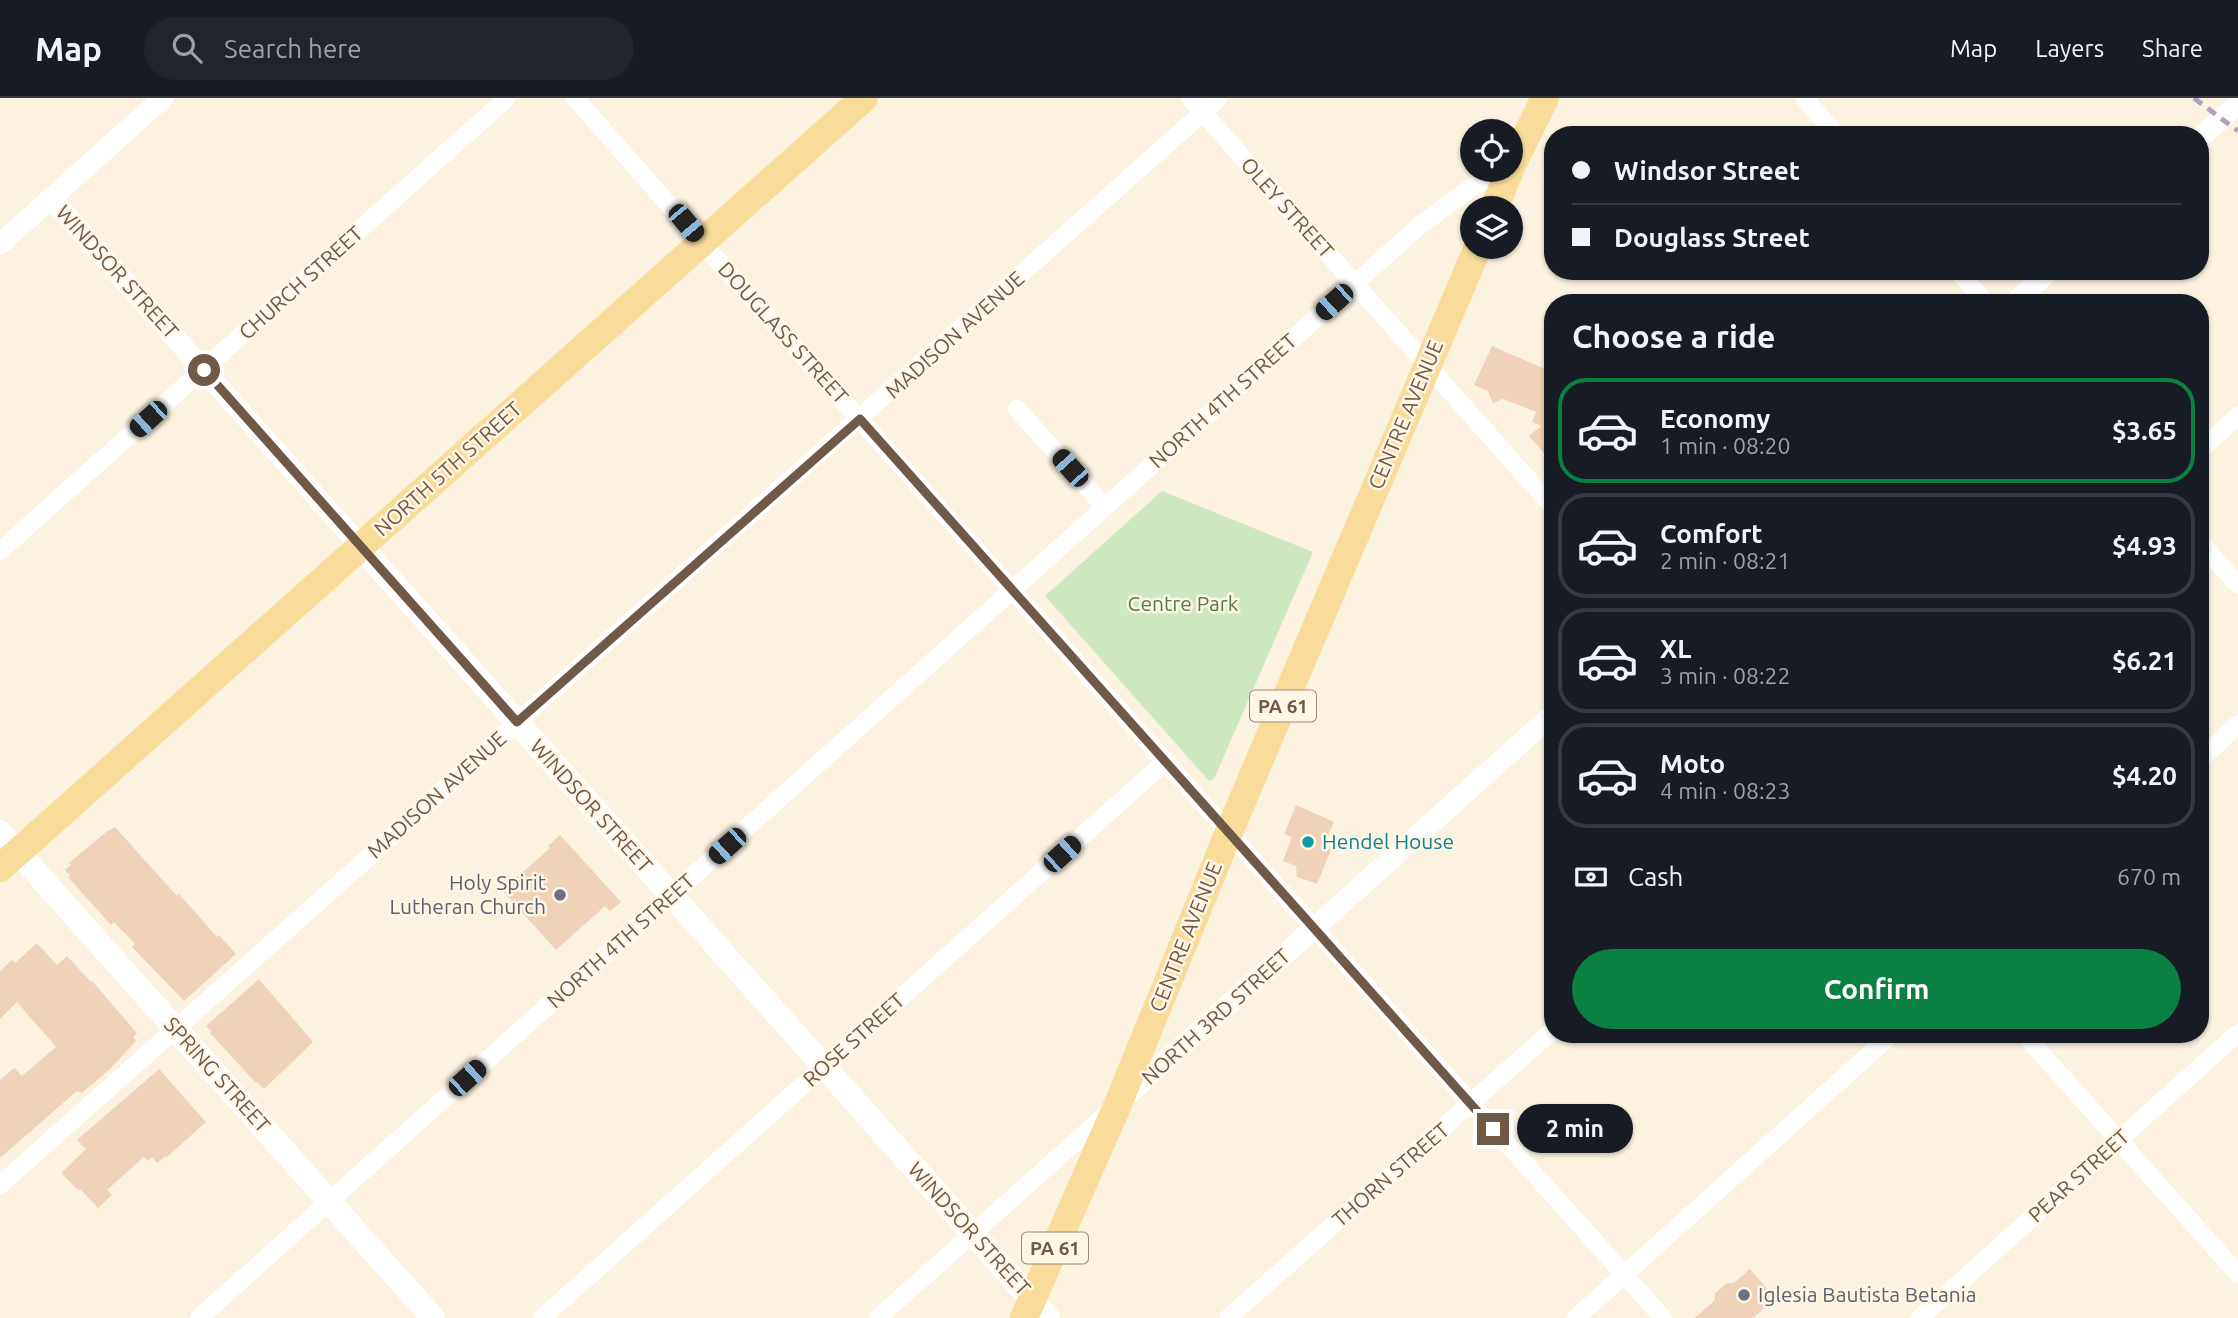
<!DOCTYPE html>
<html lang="en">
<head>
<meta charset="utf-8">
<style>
	:root { --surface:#171b24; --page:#20242c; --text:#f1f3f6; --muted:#9ea1a6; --line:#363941; --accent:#0b8043 }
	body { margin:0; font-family:Ubuntu,sans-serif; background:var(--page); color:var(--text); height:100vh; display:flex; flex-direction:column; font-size:26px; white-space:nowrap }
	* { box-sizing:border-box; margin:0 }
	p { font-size:23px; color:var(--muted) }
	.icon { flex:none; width:38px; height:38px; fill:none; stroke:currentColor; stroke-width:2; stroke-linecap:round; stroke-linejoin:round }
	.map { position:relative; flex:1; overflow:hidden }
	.details { position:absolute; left:1544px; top:196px; width:665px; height:749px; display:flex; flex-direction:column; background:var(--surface); border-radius:28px; box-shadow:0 2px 5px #0004 }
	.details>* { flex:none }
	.top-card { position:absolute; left:1544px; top:28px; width:665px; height:154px; border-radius:28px; box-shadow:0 2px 5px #0004; display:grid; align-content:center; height:154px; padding:0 28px; background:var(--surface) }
	.controls { position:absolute; left:1460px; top:21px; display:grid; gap:14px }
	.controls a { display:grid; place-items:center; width:63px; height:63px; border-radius:50%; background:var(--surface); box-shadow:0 2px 5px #0004; font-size:35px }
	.end { position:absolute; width:32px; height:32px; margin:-16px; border:9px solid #715948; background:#fff; box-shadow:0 0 0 4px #fff }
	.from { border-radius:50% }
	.bubble { position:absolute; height:49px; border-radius:24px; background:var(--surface); box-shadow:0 2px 5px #0004; font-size:23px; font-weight:700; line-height:49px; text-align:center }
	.car { position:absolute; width:21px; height:42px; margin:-21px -10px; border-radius:9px; box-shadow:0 0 5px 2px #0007; background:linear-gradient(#222 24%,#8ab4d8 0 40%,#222 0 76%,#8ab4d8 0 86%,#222 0) }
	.top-card b { display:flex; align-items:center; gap:24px; height:66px; font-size:26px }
	.top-card b+b { border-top:2px solid var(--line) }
	.top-card i { width:18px; height:18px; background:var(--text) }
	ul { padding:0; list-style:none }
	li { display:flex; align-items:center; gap:21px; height:105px; margin:0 14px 10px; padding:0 14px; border:4px solid var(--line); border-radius:28px }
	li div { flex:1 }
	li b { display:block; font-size:26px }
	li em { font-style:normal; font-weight:700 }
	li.active { border-color:var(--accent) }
	li>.icon { width:63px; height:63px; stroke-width:1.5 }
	h2 { padding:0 28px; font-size:32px; line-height:84px }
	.pay { display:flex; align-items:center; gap:18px; height:77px; padding:0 28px; font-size:26px }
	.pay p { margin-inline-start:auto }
	.cta { display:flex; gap:14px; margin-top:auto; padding:14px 28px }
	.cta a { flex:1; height:80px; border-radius:42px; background:var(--accent); color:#fff; font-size:28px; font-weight:700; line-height:80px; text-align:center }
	header { display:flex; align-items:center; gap:42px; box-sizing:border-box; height:98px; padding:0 35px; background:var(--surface); border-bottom:2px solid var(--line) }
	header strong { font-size:33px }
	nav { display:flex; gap:38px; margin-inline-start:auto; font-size:24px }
	.search { width:490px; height:63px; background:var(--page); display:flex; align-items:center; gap:18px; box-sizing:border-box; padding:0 24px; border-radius:38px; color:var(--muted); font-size:26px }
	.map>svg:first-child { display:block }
	.green { fill:#cee8c0 }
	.building { fill:#f0d2b9 }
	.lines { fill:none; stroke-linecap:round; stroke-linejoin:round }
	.minor { stroke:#fff; stroke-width:18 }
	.tertiary { stroke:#fff; stroke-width:21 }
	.secondary { stroke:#fff; stroke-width:24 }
	.primary { stroke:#f9db9a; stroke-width:28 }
	.rail { stroke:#b5a0c3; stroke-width:5; stroke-dasharray:10 7; stroke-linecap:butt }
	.route { stroke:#715948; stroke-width:9 }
	.culture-dot { fill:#0f9aa8; stroke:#fff6e6; stroke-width:2.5 }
	.worship-dot { fill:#6b7280; stroke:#fff6e6; stroke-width:2.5 }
	.labels { text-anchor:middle; stroke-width:5; stroke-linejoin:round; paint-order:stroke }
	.shield { fill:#fff6e6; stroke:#9c8877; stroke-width:2 }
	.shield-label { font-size:19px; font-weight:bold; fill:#715948 }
	.street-label { font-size:21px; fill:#715948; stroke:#fff6e6 }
	.park-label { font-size:21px; fill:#527c43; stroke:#fff6e6 }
	.culture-label { font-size:21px; fill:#0d838f; stroke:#fff6e6; text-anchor:start }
	.worship-label { font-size:21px; fill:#5b616d; stroke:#fff6e6; text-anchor:end }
</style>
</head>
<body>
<header>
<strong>Map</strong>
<div class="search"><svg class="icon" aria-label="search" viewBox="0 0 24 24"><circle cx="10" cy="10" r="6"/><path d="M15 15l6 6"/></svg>Search here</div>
<nav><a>Map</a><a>Layers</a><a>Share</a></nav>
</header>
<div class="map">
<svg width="2238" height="1220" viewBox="0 0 2238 1220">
	<rect width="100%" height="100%" fill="#fbf2e0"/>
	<path class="green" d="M1162,393L1313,454L1214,681L1209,683L1045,498Z"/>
	<path class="building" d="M1492,248L1552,274V364L1529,338L1541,328L1532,324L1536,314L1503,301L1493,305L1488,293L1474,287Z
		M1296,707L1334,724L1323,749L1331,752L1317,786L1297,779L1296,768L1283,763L1292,739L1284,736Z
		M115,729L177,798L179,796L217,839L219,837L236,856L184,903L132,849L135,846L114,824L111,827L68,779L70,778L65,772L71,767L69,765L106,734Z
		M560,737L621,804L610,813L605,808L556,852L500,790L512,779L514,782L550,750L548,748Z
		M37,845L57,867L67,858L91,884L92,883L137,935L133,939L136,943L110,971L82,995L77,993L0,1060V982L14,970L22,978L56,949L17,904L0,921V873L12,862L15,865Z
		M259,881L313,944L264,991L257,984L256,985L210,935L212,934L206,928Z
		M159,971L206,1024L167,1059L165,1058L157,1065L152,1059L148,1063L144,1059L107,1092L112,1097L98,1110L80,1091L78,1092L62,1076L63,1073L86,1051L77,1042Z
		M1750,1171L1775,1200L1753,1220H1695L1715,1202V1195L1727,1185H1734Z"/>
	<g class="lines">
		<path class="minor" d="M575,0L735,182L1663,1220
			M1190,0L1552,408
			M1804,0L1837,37
			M1958,173L1986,205
			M1017,311L1105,409
			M2200,352L2238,318
			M2200,444L2238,487
			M0,453L507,0
			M2200,662L2238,626
			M2024,936L2238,1176
			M0,1087L425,709L517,624L1219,0
			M199,1220L1418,129L1472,89L1508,72
			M542,1220L1166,663
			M878,1220L1110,1013
			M1228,1220L1552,933
			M1576,1220L1892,936
			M1920,1220L2238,935"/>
		<path class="tertiary" d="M2200,40L2238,6
			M51,100L361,449
			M0,146L163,0
			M2014,205L2049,173
			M1121,1003L1552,617"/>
		<path class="secondary" d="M361,449L1048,1220
			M0,734L433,1220"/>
		<path class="primary" d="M1510,71L1545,0
			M1494,110L1510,72
			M0,770L864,0
			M1024,1220L1118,1006L1229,734L1478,149"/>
		<path class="rail" d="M2194,0L2238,33"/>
	</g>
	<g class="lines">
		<path class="route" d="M204,272L517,624L860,321L1493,1031"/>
	</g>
	<circle class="culture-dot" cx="1308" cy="744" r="7"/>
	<g class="worship-dot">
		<circle cx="560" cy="797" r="7"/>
		<circle cx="1744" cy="1197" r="7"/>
	</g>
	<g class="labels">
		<g class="shield">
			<rect x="1250" y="592.5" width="66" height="31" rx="5"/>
			<rect x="1022" y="1134.5" width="66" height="31" rx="5"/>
		</g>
		<g class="shield-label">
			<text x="1283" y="615">PA 61</text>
			<text x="1055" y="1157">PA 61</text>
		</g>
		<g class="street-label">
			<text transform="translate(1287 110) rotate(48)" y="7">OLEY STREET</text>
			<text transform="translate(117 174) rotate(48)" y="7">WINDSOR STREET</text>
			<text transform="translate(301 185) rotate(-42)" y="7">CHURCH STREET</text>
			<text transform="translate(783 235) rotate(48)" y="7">DOUGLASS STREET</text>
			<text transform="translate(955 237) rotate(-42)" y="7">MADISON AVENUE</text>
			<text transform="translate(1223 303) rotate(-42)" y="7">NORTH 4TH STREET</text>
			<text transform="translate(1406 317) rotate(-67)" y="7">CENTRE AVENUE</text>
			<text transform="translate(448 371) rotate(-42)" y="7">NORTH 5TH STREET</text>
			<text transform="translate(437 697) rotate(-42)" y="7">MADISON AVENUE</text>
			<text transform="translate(591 708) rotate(48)" y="7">WINDSOR STREET</text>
			<text transform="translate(1186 839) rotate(-68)" y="7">CENTRE AVENUE</text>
			<text transform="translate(621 843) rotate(-42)" y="7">NORTH 4TH STREET</text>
			<text transform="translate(1216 919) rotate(-42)" y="7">NORTH 3RD STREET</text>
			<text transform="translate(854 942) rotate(-42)" y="7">ROSE STREET</text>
			<text transform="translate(217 977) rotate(48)" y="7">SPRING STREET</text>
			<text transform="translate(1391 1077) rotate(-41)" y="7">THORN STREET</text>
			<text transform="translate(2079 1078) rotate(-42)" y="7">PEAR STREET</text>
			<text transform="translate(969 1131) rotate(48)" y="7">WINDSOR STREET</text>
		</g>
		<g class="park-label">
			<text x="1183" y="513">Centre Park</text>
		</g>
		<g class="culture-label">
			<text x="1322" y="751">Hendel House</text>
		</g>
		<g class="worship-label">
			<text x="546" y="792">Holy Spirit<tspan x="546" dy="24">Lutheran Church</tspan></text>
			<text x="1758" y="1204" text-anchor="start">Iglesia Bautista Betania</text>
		</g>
	</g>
</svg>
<div class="controls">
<a><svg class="icon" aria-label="locate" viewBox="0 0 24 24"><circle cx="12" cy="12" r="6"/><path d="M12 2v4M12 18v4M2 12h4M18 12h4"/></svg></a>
<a><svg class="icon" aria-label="layers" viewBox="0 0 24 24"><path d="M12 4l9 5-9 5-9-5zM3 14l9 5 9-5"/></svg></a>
</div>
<i class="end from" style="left:204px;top:272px"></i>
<i class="end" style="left:1493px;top:1031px"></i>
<div class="bubble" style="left:1517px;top:1006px;width:116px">2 min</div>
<i class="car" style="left:686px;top:125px;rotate:140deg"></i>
<i class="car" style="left:1334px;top:204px;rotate:228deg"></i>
<i class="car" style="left:148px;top:321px;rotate:228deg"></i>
<i class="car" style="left:1070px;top:370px;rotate:318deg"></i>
<i class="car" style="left:727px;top:748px;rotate:228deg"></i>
<i class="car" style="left:1062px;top:756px;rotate:48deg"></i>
<i class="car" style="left:467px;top:980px;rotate:48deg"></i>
<div class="top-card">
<b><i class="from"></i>Windsor Street</b>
<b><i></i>Douglass Street</b>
</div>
<section class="details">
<h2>Choose a ride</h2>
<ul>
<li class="active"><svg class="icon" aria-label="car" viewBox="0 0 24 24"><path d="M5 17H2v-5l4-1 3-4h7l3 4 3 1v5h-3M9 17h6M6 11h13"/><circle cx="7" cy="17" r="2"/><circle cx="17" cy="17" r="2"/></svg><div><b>Economy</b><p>1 min · 08:20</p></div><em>$3.65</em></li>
<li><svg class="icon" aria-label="car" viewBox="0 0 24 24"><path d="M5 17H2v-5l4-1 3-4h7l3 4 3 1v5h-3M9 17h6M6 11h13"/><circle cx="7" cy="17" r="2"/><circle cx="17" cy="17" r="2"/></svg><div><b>Comfort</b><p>2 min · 08:21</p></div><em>$4.93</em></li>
<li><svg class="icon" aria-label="car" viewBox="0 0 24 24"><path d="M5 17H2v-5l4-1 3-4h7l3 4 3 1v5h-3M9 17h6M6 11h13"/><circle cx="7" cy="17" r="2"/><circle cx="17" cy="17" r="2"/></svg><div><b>XL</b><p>3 min · 08:22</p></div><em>$6.21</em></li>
<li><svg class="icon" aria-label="car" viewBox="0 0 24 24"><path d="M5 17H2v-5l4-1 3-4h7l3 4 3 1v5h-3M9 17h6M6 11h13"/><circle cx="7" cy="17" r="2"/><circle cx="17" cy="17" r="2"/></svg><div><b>Moto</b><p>4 min · 08:23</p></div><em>$4.20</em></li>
</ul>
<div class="pay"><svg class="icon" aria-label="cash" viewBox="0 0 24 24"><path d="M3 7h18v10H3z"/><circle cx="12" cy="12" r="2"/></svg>Cash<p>670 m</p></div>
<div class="cta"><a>Confirm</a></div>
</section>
</div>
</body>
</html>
